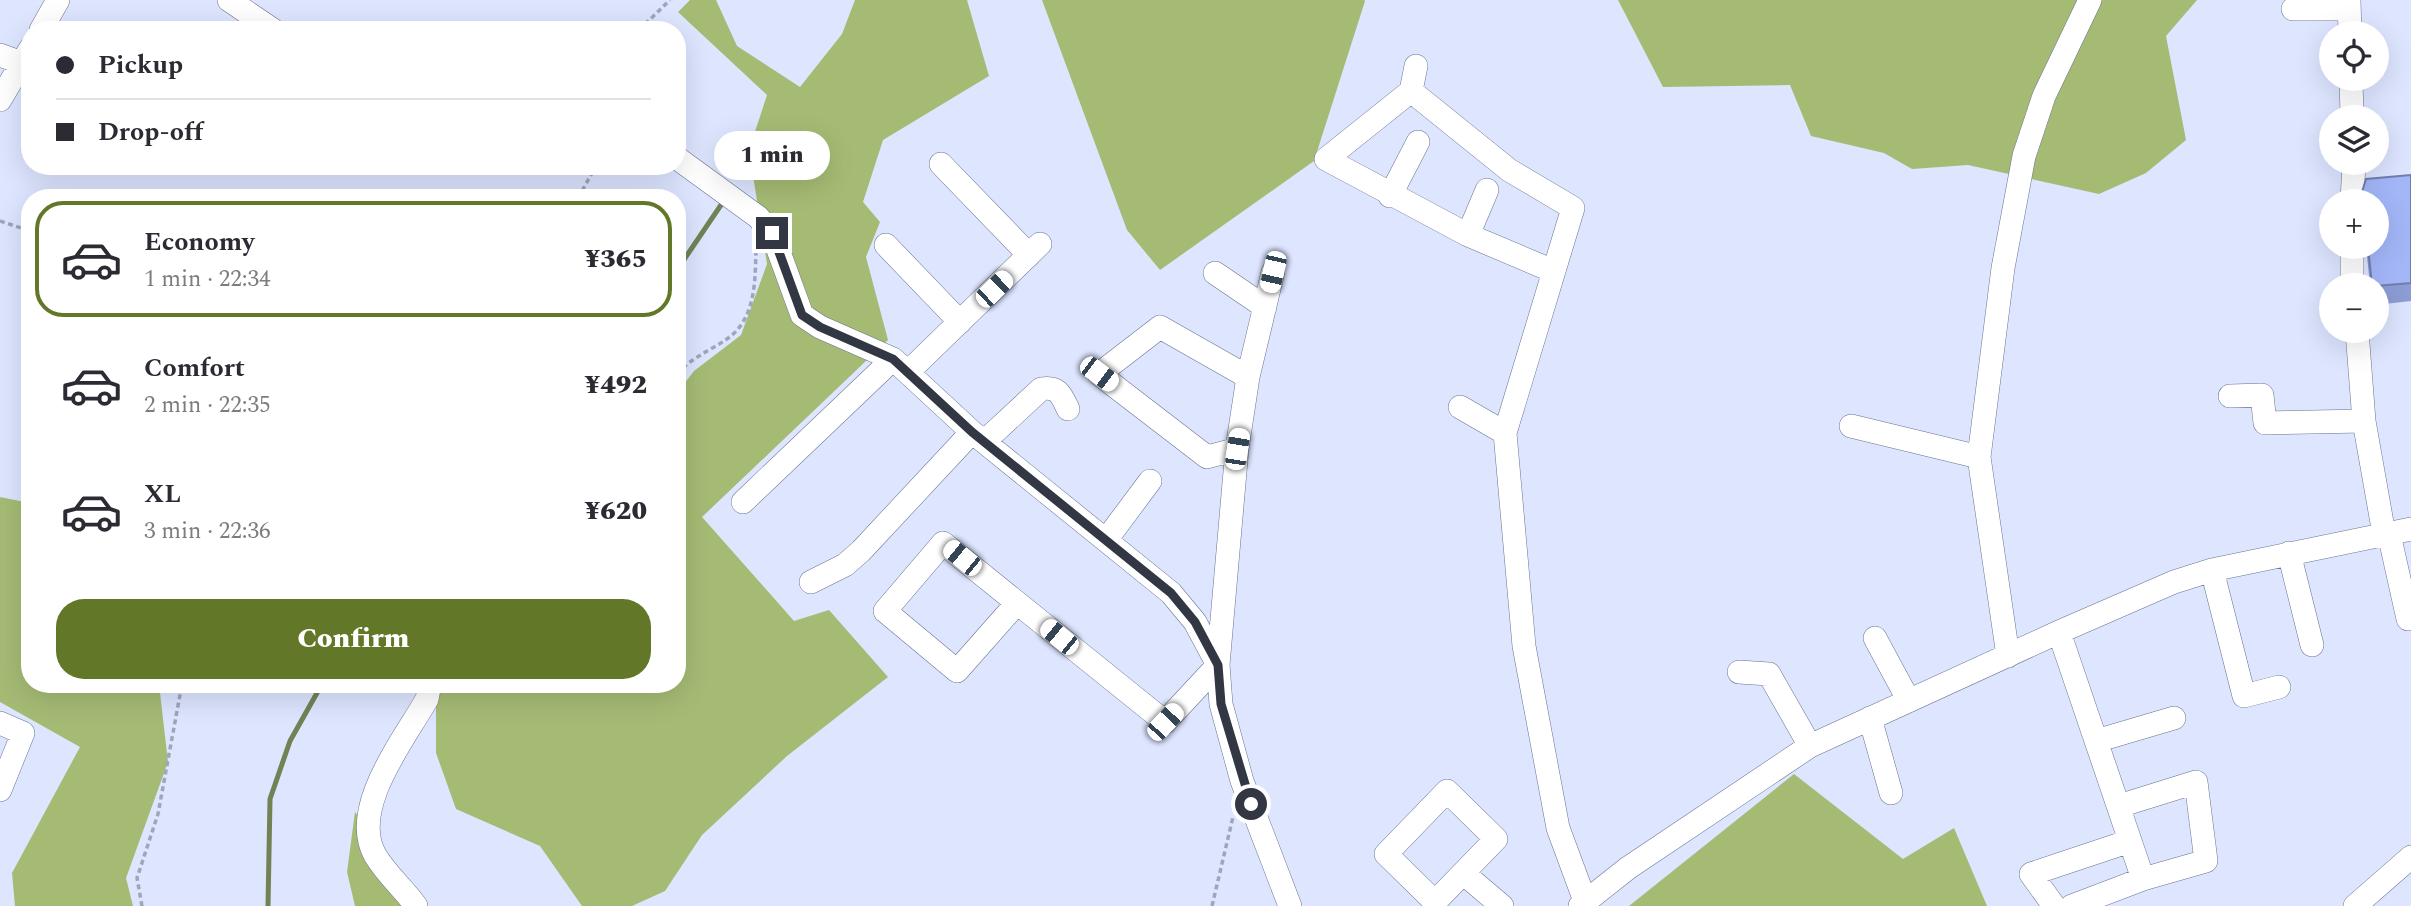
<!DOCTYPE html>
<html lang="en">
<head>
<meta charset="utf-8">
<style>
	:root { --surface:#fff; --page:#f7f7f7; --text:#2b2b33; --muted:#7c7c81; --line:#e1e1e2; --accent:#627727 }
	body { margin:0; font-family:Spectral,serif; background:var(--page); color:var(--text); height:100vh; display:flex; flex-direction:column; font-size:26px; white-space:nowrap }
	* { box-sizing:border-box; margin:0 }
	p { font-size:23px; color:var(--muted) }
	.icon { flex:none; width:38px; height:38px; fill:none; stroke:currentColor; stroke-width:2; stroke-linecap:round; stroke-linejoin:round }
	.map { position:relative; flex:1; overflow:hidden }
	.sheet { position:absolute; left:21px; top:189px; width:665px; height:504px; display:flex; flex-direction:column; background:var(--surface); border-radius:28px; box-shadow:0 7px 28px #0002 }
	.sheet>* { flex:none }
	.banner { position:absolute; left:21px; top:21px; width:665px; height:154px; border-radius:28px; box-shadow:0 7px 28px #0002; display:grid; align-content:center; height:154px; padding:0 35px; background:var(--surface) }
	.buttons { position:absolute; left:2319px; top:21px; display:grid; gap:14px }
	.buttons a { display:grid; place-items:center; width:70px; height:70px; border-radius:50%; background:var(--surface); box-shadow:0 7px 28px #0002; font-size:35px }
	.end { position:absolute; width:32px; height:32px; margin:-16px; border:9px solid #333744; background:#fff; box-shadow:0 0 0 4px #fff }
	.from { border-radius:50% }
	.bubble { position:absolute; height:49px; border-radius:24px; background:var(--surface); box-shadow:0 7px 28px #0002; font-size:23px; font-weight:800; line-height:49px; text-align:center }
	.car { position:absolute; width:21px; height:42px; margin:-21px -10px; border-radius:9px; box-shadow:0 0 5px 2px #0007; background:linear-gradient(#fff 24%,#345 0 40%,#fff 0 76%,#345 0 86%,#fff 0) }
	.banner b { display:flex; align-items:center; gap:24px; height:66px; font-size:26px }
	.banner b+b { border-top:2px solid var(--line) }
	.banner i { width:18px; height:18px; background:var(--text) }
	ul { padding:12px 0 0; list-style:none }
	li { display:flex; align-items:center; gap:21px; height:116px; margin:0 14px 10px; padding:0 21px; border:4px solid transparent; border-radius:28px }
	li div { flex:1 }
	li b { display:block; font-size:26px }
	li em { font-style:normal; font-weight:800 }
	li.selected { border-color:var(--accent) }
	li>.icon { width:63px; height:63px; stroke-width:1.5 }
	.cta { display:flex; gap:14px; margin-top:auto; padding:14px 35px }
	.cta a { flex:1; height:80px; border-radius:28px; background:var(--accent); color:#fff; font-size:28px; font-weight:800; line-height:80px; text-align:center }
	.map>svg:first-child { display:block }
	.forest { fill:#a5bb74 }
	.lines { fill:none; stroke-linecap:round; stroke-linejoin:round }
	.stream { stroke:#728255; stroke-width:5 }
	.minor-casing { stroke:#6a738f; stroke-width:24 }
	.path { stroke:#9fa5ba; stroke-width:3.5; stroke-dasharray:5 3.5; stroke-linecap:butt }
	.minor { stroke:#fff; stroke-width:23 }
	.wall { fill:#8c9dd5 }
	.building { fill:#a3b6f8; stroke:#727fae; stroke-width:2 }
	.route { stroke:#333744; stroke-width:9 }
</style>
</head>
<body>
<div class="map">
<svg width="2411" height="906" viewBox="0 0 2411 906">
	<rect width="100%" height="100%" fill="#dde5ff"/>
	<path class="forest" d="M690,0H716L737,46L800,87L842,34L855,0H967L989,76L883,140L863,202L880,222L866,257L888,340L702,517L794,621L829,610L888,677L787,756L702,835L665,891L632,906H582L540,846L456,809L436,753V684H677V393L694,371L741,335L767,264L749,150L767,95L678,12Z
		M1042,0H1364L1365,1L1314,161L1160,270L1127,230Z
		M1618,0H2197L2166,36L2186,140L2146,173L2099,194L1968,165L1912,169L1884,153L1811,136L1790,85L1663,87Z
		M0,497L30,503V684H159L168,762L126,878L133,906H15L12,873L80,747L0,702Z
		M1794,774L1903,859L1954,828L1987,906H1629Z
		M355,812L409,886L410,906H355L347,872Z"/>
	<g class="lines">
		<path class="stream" d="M677,270L723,202
			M268,906L270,799L290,741L322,684"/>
		<defs>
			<path id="minor" d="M229,0L273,30
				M2349,0L2350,33
				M2293,9H2349
				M41,30L58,0
				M0,55L22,63
				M1416,66L1411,91L1326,159L1468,235L1553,271
				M2351,79L2352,117
				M1411,91L1509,170L1573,208L1505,433L1524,646L1558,828L1585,901
				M0,100L30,49
				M677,158L758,217L772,233L802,315L820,327L893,359L972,432L1171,593L1195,622L1218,665L1165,722L943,543L885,611L957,671L1017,603
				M941,164L1029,255
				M1390,196L1418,142
				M2352,201L2354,163
				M1468,235L1487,190
				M886,245L960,322
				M2352,247V285
				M1273,272L1248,377L1237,449L1218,665L1221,704L1242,781L1290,906
				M1215,273L1265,307
				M2357,331L2364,421L2384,534
				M909,371L1040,244
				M2230,396L2262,395L2265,423L2364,421
				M1460,407L1505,433
				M1851,426L1979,457
				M985,441L1041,389C1058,386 1061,394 1068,409
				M1237,449L1207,457L1099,374L1160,327L1248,377
				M743,502L893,359
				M2389,534L2408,619
				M1106,540L1150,481
				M2289,553L2312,645
				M2212,570L2244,696L2279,687
				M811,582L845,565L861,551L972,432
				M2059,632L2143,879
				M1875,638L1909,701
				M2008,656L1979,457L2003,268L2024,156L2044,96L2090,0
				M1739,672L1769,674L1810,746
				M1870,718L1891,793
				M0,723L23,733L0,790
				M2096,741L2174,718
				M1447,791L1496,839L1435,902L1386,854Z
				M1463,873L1502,906
				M416,906C404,889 386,874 375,855C349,808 404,740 427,699L430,684
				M1580,906L1628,868L1810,746L2059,632L2174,582L2212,570L2411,529
				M2054,906L2031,874L2130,841
				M2072,906L2143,879L2206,861L2196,782L2119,806
				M2355,906L2411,857"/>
		</defs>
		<use href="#minor" class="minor-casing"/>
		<path class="path" d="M639,30L670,0
			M578,198L596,166
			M0,221L30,231
			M677,374C695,353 724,346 738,329C756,307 755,277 756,251
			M142,906L137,878L158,814L182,684
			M1212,906L1233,817"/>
		<use href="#minor" class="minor"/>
	</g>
	<path class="wall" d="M2411,175V301L2376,305V285H2370L2366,247H2376V201H2362V192Z"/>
	<path class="building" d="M2411,175V283L2376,286V285H2372L2368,247H2376V201H2363L2362,192L2366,179Z"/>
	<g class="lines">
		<path class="route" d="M772,233L802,315L820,327L893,359L972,432L1171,593L1195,622L1218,665L1221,704L1251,804"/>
	</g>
</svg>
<div class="buttons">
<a><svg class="icon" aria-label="locate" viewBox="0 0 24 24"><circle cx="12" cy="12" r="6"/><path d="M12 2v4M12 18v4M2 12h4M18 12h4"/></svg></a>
<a><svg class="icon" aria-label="layers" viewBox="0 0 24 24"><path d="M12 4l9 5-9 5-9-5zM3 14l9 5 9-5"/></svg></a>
<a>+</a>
<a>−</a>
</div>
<i class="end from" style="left:1251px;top:804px"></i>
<i class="end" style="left:772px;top:233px"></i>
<div class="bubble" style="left:714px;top:131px;width:116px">1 min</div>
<i class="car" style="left:1273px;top:272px;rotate:193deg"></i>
<i class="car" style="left:994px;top:289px;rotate:46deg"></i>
<i class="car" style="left:1099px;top:374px;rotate:127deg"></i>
<i class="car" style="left:1237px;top:449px;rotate:9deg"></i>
<i class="car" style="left:962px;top:558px;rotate:309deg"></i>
<i class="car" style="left:1059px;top:637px;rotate:309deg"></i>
<i class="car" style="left:1165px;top:722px;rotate:43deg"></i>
<div class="banner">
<b><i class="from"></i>Pickup</b>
<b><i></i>Drop-off</b>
</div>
<section class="sheet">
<ul>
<li class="selected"><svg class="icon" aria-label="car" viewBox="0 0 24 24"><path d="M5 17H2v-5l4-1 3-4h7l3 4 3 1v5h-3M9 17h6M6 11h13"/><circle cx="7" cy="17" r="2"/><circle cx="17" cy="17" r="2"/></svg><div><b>Economy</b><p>1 min · 22:34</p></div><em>¥365</em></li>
<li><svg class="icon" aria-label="car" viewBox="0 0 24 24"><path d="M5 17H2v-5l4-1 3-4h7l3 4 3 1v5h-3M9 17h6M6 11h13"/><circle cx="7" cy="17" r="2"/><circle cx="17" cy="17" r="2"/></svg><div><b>Comfort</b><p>2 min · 22:35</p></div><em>¥492</em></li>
<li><svg class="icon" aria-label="car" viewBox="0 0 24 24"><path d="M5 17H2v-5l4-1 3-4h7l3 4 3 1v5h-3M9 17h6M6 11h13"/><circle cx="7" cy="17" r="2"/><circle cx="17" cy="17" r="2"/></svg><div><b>XL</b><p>3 min · 22:36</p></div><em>¥620</em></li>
</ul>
<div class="cta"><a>Confirm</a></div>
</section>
</div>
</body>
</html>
